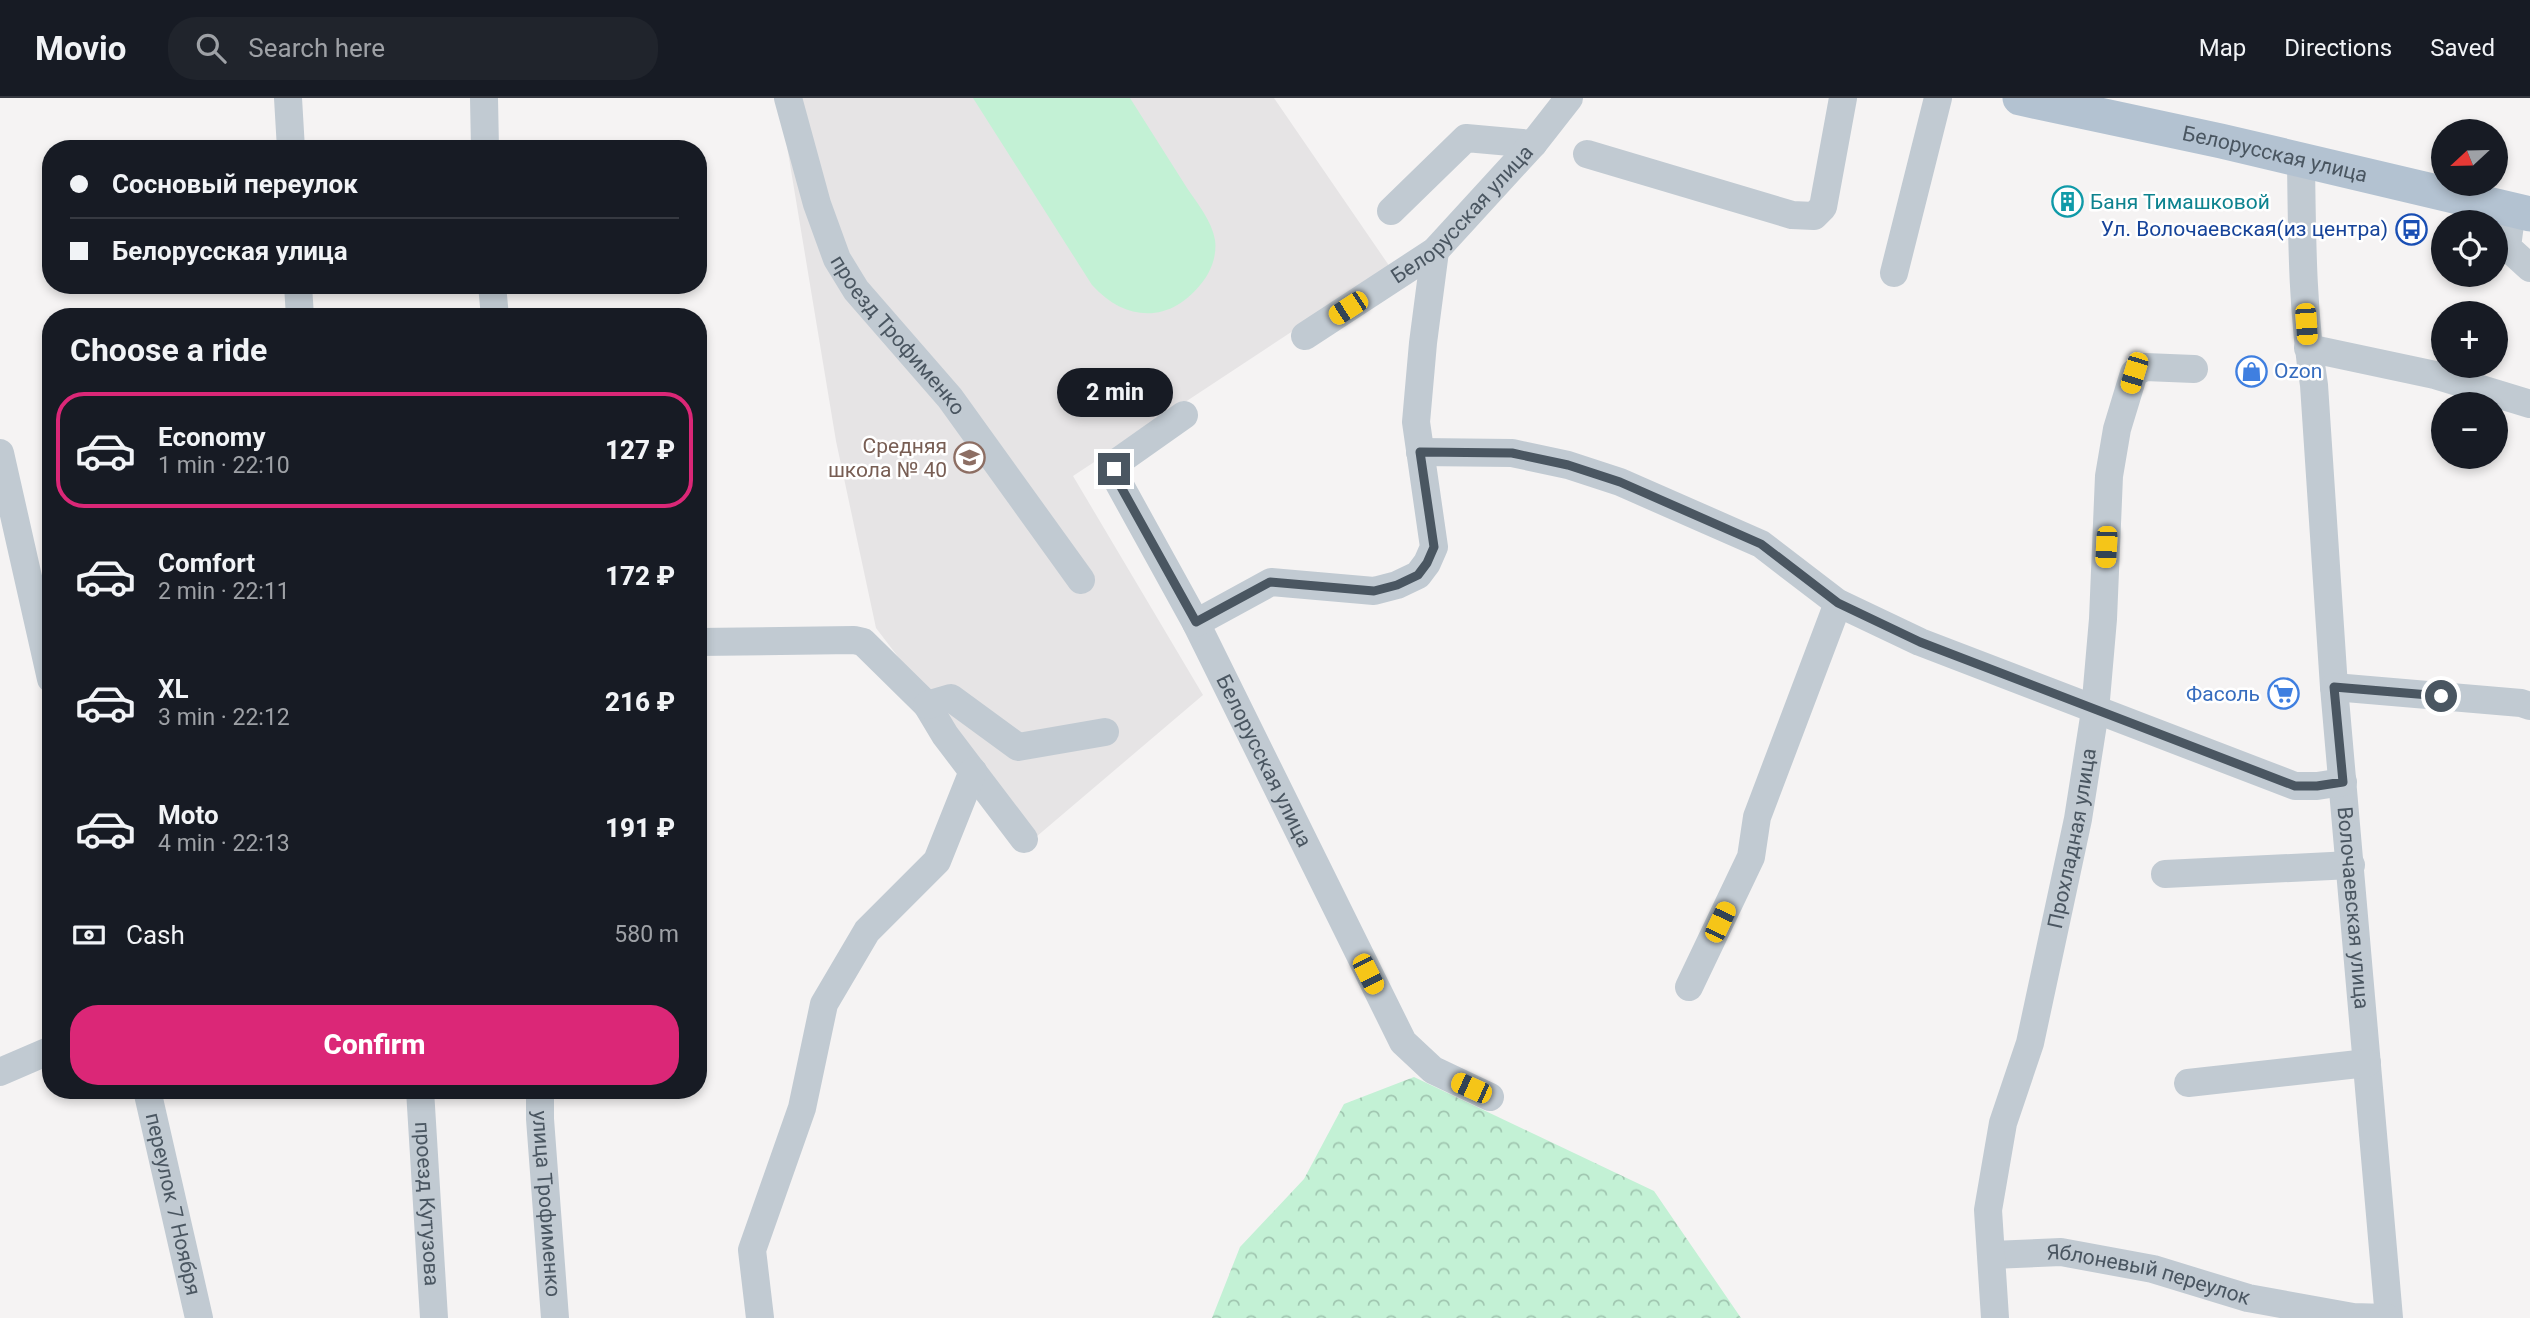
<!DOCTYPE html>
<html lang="en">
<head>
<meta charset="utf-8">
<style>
	:root { --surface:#171b24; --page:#20242c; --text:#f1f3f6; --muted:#9ea1a6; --line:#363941; --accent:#db2777 }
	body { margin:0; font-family:Roboto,sans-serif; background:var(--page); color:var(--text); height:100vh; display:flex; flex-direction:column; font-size:26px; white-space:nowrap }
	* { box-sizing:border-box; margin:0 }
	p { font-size:23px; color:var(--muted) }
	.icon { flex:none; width:38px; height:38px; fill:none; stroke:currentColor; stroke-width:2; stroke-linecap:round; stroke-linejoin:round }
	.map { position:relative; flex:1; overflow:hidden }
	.panel { position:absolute; left:42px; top:210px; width:665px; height:791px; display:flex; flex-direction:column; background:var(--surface); border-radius:28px; box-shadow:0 4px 10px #0003 }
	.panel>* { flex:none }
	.guide { position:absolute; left:42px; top:42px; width:665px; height:154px; border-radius:28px; box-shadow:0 4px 10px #0003; display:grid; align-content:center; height:154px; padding:0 28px; background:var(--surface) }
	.needle { width:46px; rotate:248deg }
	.fabs { position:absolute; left:2431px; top:21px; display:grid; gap:14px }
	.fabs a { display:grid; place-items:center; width:77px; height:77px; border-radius:50%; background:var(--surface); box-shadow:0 4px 10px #0003; font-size:35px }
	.end { position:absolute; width:32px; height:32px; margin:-16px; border:9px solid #4a5661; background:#fff; box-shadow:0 0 0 4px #fff }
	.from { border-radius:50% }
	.bubble { position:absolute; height:49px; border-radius:24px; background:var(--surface); box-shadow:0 4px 10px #0003; font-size:23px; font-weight:800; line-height:49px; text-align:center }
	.car { position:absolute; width:21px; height:42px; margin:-21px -10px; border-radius:9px; box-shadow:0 0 5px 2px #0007; background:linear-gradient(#f5c518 24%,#345 0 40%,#f5c518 0 76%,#345 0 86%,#f5c518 0) }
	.guide b { display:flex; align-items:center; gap:24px; height:66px; font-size:26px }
	.guide b+b { border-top:2px solid var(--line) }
	.guide i { width:18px; height:18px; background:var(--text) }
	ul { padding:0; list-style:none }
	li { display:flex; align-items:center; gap:21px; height:116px; margin:0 14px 10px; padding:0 14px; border:4px solid transparent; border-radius:28px }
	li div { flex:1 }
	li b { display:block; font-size:26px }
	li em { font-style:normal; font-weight:800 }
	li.on { border-color:var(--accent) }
	li>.icon { width:63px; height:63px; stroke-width:1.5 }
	h2 { padding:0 28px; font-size:32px; line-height:84px }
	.pay { display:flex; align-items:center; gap:18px; height:77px; padding:0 28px; font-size:26px }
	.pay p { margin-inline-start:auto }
	.primary-button { display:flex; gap:14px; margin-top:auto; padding:14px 28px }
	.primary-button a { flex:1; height:80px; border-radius:28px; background:var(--accent); color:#fff; font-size:28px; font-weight:800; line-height:80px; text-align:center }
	header { display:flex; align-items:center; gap:42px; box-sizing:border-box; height:98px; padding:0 35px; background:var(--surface); border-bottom:2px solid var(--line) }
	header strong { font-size:33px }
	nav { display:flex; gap:38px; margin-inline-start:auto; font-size:24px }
	.search { width:490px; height:63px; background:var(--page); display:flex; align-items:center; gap:18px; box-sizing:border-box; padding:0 24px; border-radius:28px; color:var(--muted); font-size:26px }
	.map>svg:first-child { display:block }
	.education { fill:#e6e4e5 }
	.forest { fill:url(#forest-crowns) }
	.garden { fill:#c3f1d5 }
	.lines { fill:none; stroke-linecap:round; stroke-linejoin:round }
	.minor { stroke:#c1cad2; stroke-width:28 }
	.major { stroke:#b3c2d1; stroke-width:35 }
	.route { stroke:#4a5661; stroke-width:9 }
	.labels { text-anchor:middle; stroke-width:5; stroke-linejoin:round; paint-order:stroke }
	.street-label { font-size:21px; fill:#4a5661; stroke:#fff }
	.culture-label { font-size:21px; fill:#0d838f; stroke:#fff; text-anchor:start }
	.transit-label { font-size:21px; fill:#164399; stroke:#fff; text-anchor:end }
	.shop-label { font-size:21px; fill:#366cbe; stroke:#fff; text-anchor:start }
	.education-label { font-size:21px; fill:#785e54; stroke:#fff; text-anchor:end }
</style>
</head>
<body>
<header>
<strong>Movio</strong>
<div class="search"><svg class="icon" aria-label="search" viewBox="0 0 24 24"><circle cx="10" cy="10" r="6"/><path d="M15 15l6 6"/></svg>Search here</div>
<nav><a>Map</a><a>Directions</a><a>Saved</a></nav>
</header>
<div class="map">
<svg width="2530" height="1220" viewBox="0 0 2530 1220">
	<defs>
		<pattern id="forest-crowns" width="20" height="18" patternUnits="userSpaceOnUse" patternTransform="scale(1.75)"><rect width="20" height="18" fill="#c3f1d5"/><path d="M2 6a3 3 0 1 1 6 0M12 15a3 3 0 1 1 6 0" fill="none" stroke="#a0c6b0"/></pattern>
	</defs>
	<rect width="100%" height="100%" fill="#f5f3f3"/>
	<path class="education" d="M779,0H1274L1390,169L1073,378L1203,597L1036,739L876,530L836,343Z"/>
	<path class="forest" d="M1414,979L1654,1093L1741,1220H1212L1240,1149L1304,1081L1344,1006Z"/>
	<path class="garden" d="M973,0H1130C1149,30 1168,60 1187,90C1197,105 1212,123 1215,142C1217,156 1212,171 1204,182C1173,225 1127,226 1092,187Z"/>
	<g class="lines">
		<g class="minor">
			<path d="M288,0L291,51"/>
			<path d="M484,0L485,51"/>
			<path id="s1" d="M788,0L817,106L837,161L856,192L950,300L1081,482"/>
			<path d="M1587,56L1792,117L1814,118L1823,109L1843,0"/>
			<path id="s2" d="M2301,63C2302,138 2302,213 2314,287L2334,589L2389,1220"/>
			<path d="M2512,111L2507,149L2530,170"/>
			<path d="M1391,113L1466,40L1533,46"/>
			<path d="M1894,175L1938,0"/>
			<path d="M298,187L300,219"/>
			<path d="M492,187L495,219"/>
			<path id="s3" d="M1305,238L1435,153L1533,46L1569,0"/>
			<path d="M2308,250L2435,277L2530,306"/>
			<path id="s4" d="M1184,317L1116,365L1114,371L1116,380L1196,525L1403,944L1433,972L1490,999"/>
			<path d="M1420,354L1512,355L1568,367L1620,384L1761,446L1838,505L1920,544L2295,688H2317L2343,684"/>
			<path d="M0,355L51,581"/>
			<path d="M1196,525L1271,484L1374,493L1397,487L1418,477L1427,465L1434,449L1416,324L1423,245L1435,153"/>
			<path d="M698,544L854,542L863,544L927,607L945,637L1024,741"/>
			<path d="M2334,589L2521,605L2530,608"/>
			<path d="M927,607L951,600L1018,649L1105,634"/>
			<path d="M2165,776L2351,767"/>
			<path d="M1689,889L1751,759L1757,719L1838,505"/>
			<path d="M0,974L51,952"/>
			<path d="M2188,985L2367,965"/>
			<path id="s5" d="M147,992L199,1220"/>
			<path id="s6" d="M420,992L434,1220"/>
			<path id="s7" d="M540,992V1021L555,1220"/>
			<path id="s8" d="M1992,1157L2061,1154L2153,1171L2248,1200L2353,1219L2387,1220"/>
			<path d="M760,1220L752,1152L802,1010L824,906L867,833L937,763L973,673"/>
			<path id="s9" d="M1995,1220L1988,1112L2003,1025L2030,945L2078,721L2095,613L2103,521L2109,378L2117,331L2134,275L2145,269L2194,271"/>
		</g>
		<path class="major" id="s10" d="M2020,0L2221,43L2530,116"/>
	</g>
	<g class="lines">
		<path class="route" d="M1114,371L1116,380L1196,524L1270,484L1374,493L1397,487L1418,477L1427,465L1434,449L1420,354L1512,355L1568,367L1620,384L1761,446L1838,505L1920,544L2295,688H2317L2343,684L2334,589L2441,598"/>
	</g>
	<defs>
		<symbol id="building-ring" viewBox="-11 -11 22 22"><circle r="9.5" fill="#fff" stroke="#0f9aa8" stroke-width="1.5"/><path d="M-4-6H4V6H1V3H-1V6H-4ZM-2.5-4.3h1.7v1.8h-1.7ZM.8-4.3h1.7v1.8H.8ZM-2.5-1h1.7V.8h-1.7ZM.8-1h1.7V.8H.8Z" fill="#0f9aa8"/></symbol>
		<symbol id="bus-ring" viewBox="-11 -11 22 22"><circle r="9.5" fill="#fff" stroke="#1a4fb4" stroke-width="1.5"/><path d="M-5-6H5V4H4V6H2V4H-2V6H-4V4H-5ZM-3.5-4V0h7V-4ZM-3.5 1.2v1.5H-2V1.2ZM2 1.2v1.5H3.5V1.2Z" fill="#1a4fb4"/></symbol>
		<symbol id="shop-ring" viewBox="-11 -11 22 22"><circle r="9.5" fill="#fff" stroke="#3f7fe0" stroke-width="1.5"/><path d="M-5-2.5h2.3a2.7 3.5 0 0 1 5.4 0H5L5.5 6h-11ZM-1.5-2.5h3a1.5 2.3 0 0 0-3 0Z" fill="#3f7fe0"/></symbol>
		<symbol id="school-ring" viewBox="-11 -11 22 22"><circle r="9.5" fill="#fff" stroke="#8d6e63" stroke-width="1.5"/><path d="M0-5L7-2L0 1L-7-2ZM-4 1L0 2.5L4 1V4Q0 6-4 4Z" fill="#8d6e63"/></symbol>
		<symbol id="supermarket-ring" viewBox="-11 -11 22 22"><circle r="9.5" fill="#fff" stroke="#3f7fe0" stroke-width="1.5"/><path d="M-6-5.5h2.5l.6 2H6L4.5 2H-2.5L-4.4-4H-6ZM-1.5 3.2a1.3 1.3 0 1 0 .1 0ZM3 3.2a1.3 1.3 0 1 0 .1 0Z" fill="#3f7fe0"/></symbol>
	</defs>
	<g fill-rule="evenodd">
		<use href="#building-ring" x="2050" y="86" width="35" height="35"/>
		<use href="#bus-ring" x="2394" y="114" width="35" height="35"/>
		<use href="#shop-ring" x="2234" y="256" width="35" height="35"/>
		<use href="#school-ring" x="952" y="342" width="35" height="35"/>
		<use href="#supermarket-ring" x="2266" y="578" width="35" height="35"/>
	</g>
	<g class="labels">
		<g class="street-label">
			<text dy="7" stroke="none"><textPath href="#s10" startOffset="261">Белорусская улица</textPath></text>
			<text dy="7" stroke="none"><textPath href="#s3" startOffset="200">Белорусская улица</textPath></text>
			<text dy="7" stroke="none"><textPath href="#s1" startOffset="266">проезд Трофименко</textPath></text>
			<text dy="7" stroke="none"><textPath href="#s4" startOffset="418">Белорусская улица</textPath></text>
			<text dy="7" stroke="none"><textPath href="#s9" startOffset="490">Прохладная улица</textPath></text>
			<text dy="7" stroke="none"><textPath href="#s2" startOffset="749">Волочаевская улица</textPath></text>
			<text dy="7" stroke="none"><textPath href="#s5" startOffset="117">переулок 7 Ноября</textPath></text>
			<text dy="7" stroke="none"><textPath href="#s6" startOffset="114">проезд Кутузова</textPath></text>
			<text dy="7" stroke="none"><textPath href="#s7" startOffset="114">улица Трофименко</textPath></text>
			<text dy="7" stroke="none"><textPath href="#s8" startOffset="159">Яблоневый переулок</textPath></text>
		</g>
		<g class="culture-label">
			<text x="2090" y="111">Баня Тимашковой</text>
		</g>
		<g class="transit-label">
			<text x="2388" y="138">Ул. Волочаевская(из центра)</text>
		</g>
		<g class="shop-label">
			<text x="2274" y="280">Ozon</text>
			<text x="2260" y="603" text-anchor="end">Фасоль</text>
		</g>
		<g class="education-label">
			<text x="947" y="355">Средняя<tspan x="947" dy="24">школа № 40</tspan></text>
		</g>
	</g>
</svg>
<div class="fabs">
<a><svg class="needle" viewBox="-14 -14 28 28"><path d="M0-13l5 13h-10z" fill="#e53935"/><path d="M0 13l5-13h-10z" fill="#9ea1a6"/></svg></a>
<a><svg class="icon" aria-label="locate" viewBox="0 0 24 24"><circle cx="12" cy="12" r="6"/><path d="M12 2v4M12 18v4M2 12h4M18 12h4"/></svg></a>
<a>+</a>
<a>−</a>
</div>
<i class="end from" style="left:2441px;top:598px"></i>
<i class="end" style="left:1114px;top:371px"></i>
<div class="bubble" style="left:1057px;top:270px;width:116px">2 min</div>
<i class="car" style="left:1348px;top:210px;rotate:237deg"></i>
<i class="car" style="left:2306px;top:226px;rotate:176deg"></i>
<i class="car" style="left:2134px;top:275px;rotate:197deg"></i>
<i class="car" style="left:2106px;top:449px;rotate:183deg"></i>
<i class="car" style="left:1720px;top:824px;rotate:25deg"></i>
<i class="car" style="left:1368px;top:876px;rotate:153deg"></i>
<i class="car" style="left:1471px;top:990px;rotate:294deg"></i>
<div class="guide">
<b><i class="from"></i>Сосновый переулок</b>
<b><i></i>Белорусская улица</b>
</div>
<section class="panel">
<h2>Choose a ride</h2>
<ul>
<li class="on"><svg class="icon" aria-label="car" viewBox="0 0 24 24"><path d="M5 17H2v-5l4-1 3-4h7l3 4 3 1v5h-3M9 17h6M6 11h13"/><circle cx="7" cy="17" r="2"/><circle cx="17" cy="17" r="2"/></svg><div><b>Economy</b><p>1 min · 22:10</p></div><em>127 ₽</em></li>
<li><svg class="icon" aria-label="car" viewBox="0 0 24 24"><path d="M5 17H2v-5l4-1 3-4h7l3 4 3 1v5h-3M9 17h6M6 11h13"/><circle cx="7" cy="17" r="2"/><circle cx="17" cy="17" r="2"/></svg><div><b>Comfort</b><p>2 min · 22:11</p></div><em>172 ₽</em></li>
<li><svg class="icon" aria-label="car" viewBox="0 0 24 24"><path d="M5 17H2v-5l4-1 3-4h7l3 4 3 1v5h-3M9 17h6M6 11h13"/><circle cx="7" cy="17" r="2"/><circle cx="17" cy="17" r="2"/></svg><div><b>XL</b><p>3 min · 22:12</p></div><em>216 ₽</em></li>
<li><svg class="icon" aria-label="car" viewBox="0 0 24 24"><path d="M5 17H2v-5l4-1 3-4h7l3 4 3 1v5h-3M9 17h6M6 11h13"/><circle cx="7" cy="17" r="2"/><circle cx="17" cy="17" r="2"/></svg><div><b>Moto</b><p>4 min · 22:13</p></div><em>191 ₽</em></li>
</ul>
<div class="pay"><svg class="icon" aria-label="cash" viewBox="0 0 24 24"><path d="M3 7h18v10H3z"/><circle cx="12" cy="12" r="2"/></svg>Cash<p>580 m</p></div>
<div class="primary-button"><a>Confirm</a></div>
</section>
</div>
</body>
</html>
